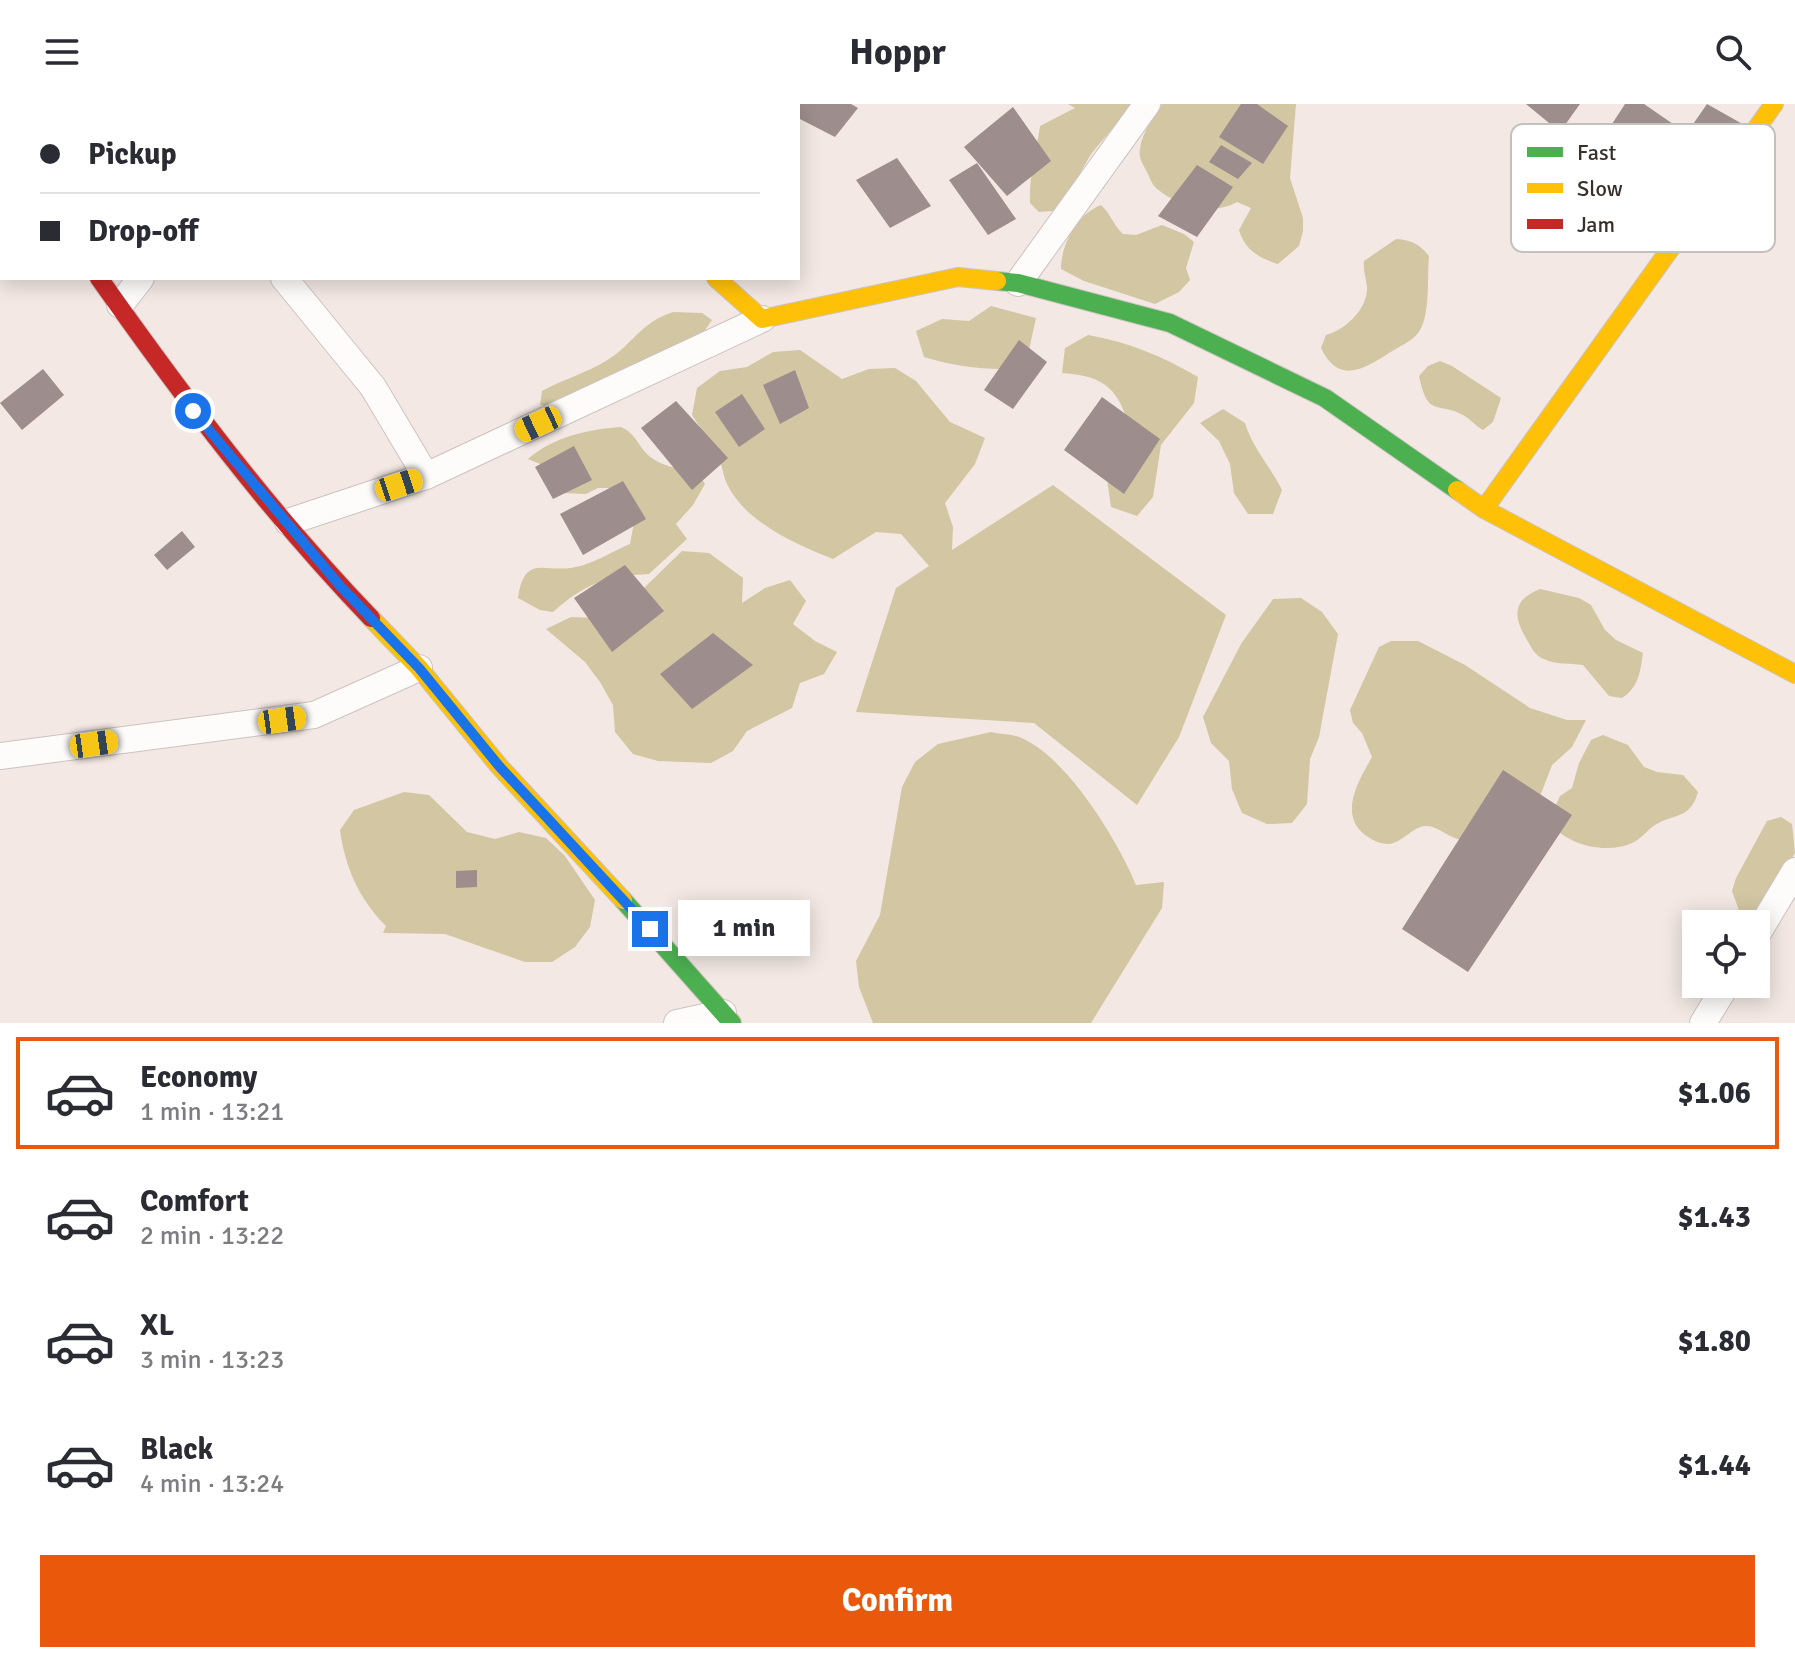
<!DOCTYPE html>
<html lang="en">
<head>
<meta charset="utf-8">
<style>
	:root { --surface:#fff; --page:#f2f2f3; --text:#2b2b33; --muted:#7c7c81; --line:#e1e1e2; --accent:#ea580c }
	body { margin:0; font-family:Signika,sans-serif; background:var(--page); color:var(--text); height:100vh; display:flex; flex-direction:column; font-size:30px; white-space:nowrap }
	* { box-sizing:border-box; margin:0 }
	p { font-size:26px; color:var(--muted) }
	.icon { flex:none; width:44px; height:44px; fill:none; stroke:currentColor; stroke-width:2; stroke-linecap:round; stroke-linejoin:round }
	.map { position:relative; height:919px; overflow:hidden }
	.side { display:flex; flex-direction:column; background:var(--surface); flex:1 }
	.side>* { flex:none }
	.hud { position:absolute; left:0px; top:0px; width:800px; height:176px; box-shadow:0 4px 20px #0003; display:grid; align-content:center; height:176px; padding:0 40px; background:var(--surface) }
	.controls { position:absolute; left:1682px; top:806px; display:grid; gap:16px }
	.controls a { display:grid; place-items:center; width:88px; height:88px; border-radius:0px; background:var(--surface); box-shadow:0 4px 20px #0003; font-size:40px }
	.end { position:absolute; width:36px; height:36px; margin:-18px; border:10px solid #1a73e8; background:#fff; box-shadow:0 0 0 4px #fff }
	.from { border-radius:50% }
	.bubble { position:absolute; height:56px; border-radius:0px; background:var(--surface); box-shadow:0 4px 20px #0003; font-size:26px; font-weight:700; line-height:56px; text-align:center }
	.car { position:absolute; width:24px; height:48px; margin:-24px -12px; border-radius:10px; box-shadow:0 0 6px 2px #0007; background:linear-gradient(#f5c518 24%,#345 0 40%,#f5c518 0 76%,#345 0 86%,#f5c518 0) }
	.hud b { display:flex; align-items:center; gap:28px; height:76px; font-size:30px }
	.hud b+b { border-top:2px solid var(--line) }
	.hud i { width:20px; height:20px; background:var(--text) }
	ul { padding:14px 0 0; list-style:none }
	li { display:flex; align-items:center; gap:24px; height:112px; margin:0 16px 12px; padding:0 24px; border:4px solid transparent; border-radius:0px }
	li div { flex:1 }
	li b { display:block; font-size:30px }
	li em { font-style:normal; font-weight:700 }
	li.on { border-color:var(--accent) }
	li>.icon { width:72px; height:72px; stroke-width:1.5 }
	.button { display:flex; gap:16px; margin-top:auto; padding:16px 40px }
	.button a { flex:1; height:92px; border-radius:0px; background:var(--accent); color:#fff; font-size:32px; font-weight:700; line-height:92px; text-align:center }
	header { display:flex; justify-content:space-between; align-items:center; height:104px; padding:0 40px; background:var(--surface); font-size:36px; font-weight:700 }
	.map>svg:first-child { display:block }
	.forest { fill:#d3c6a2 }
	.building { fill:#9d8d8c }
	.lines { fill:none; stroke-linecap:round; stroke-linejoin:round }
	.street-casing { stroke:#ccc3c0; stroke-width:28 }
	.fast-casing { stroke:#ccc3c0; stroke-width:20 }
	.slow-casing { stroke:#ccc3c0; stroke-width:20 }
	.jam-casing { stroke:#ccc3c0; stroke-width:20 }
	.street { stroke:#fdfcfb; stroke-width:26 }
	.fast { stroke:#4caf50; stroke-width:18 }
	.slow { stroke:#ffc107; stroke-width:18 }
	.jam { stroke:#c62828; stroke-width:18 }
	.route { stroke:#1a73e8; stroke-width:10 }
	.key { fill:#fff; stroke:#c3c1c0; stroke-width:2 }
	.key-label { font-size:22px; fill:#37302d }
</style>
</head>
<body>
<header><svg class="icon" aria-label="menu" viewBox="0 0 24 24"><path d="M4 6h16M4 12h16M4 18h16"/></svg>Hoppr<svg class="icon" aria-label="search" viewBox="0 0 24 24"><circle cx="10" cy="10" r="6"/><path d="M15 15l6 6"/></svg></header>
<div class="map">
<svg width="1795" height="919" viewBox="0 0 1795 919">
	<rect width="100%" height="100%" fill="#f3e8e3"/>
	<path class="forest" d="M1068,0H1133L1091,50L1063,99L1053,107L1039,108L1030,99C1029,71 1036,50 1040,22L1075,4Z
		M1162,0H1296L1290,74L1303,114V127L1299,142L1278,160C1259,154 1245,146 1239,126L1251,104L1237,98C1213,112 1176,102 1156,84C1151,79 1150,74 1147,68C1143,60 1138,54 1140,45C1142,28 1154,13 1162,0Z
		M1101,101C1111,110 1113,121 1123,130L1136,131L1162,121L1184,130L1194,138L1186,164L1190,176L1179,188L1155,200L1084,177L1061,165C1061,141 1077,110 1101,101Z
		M1396,135C1412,136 1419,140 1429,152C1427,173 1430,203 1422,222C1417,235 1405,239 1394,246C1368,262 1340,284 1321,244L1326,231C1345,226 1368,205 1367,183C1366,173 1363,167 1364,157Z
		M991,202L1036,214L1025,264C990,267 957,263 924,253L916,227L942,215L969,217Z
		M673,208L702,209L712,216L694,242L552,303L540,301L542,287C562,276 586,269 606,257C632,242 639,219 673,208Z
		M1088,231C1128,238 1162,252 1198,273L1194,299L1161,341L1153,393L1137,412L1111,403L1107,375L1131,328C1119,286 1107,272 1062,269L1065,244Z
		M800,246L842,275L869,265L895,264L916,277L950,318L985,334L975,360L945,399L953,423L952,446L1053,381L1226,511L1179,633L1137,701L1034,619L856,608L896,484L929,462L901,430L876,428L833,455C797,441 747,419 728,382C723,373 723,362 718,353C710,338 701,325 692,311L697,284L720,267L747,263L773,248Z
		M1440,257L1452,262L1501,294L1493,318L1483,326C1475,322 1471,315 1463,311C1438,297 1428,315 1419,272L1428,262Z
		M1223,305L1245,319C1253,345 1270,362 1282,386L1273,410H1248L1234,389L1230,360L1219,337L1200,319Z
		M621,323C636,330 637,340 648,351C661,363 682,365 698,369L705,380L693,401L676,420L687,435L649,470C607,472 584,480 553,508L540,506L518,494C525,448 545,470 576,463C595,459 613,447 630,440L635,413L611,384H598L586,390L562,389L540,360L528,355C553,333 589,325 621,323Z
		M682,447L709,449L743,474L742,499L765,484L790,476L806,497L793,520L815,537L837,548L824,570L800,579L792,604L747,627L733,647L711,659L658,657L633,650L615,628L613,601L600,578L585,558L546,525L571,513L598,514L643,485Z
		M1540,485L1579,494L1591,501L1605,526L1616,536L1643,549C1640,568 1639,583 1622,594L1609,592L1583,561C1570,559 1556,561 1544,555C1535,552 1532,544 1527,536C1513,513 1512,496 1540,485Z
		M1301,494L1322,508L1338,530L1319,633L1310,655L1307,700L1292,719L1267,720L1242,709L1232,685L1229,657L1211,639L1203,613L1241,540L1273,495Z
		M1391,537H1418L1465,561L1530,604L1567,616H1586L1572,643L1552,661L1534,708C1518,715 1482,736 1466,736C1451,737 1440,722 1426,722C1411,723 1403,739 1388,740C1380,740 1372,736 1365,731C1338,710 1359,676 1372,653L1362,629L1353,619L1350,606L1379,543Z
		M991,628C999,630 1008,630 1016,632C1064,647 1118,737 1136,781L1164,778L1162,804L1091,919H873L859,883L856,857L880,811L902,683L915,658L938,640Z
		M1603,631L1628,641L1644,663L1657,668L1683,671L1698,688C1690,715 1676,709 1657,720C1647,725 1642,735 1632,739C1607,751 1563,741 1549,716L1560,692L1572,684L1579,659L1591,636Z
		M404,688L429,691L467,728L495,735L519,728L546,734L565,752L595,796L590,823L575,843L552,858H525L445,830L383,829L386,822C359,795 345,763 340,726L354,706Z
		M1781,713L1792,720L1795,749L1755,816L1741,812L1732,787L1736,774L1767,717Z
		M1696,831V880H1720L1713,892H1700L1688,886C1680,865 1686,850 1696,831Z"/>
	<path class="building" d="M798,0H851L858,4L835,33L798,14Z
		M1241,0H1257L1288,22L1263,60L1219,33Z
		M1526,0H1580L1560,28Z
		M1625,0H1644L1676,22L1646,70L1599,40Z
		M1707,0L1746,22L1717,65L1680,39Z
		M1013,3L1051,57L1007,92L964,43Z
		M1221,41L1252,59L1238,75L1209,58Z
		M897,54L931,102L890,124L856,76Z
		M977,59L1016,115L988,131L949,76Z
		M1197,61L1233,83L1197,133L1158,112Z
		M1019,236L1047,258L1013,305L984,286Z
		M43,265L64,291L22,326L0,299Z
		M795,266L809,304L780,320L763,281Z
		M742,290L765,325L739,343L715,308Z
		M1102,293L1160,335L1124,390L1064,346Z
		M676,297L728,354L692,386L641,324Z
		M574,342L592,376L553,395L535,363Z
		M623,377L646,415L583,451L560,410Z
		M182,427L195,443L167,466L154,451Z
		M625,461L664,507L612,548L574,494Z
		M713,529L753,561L692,605L660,570Z
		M1503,666L1572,711L1468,868L1402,825Z
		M477,766V783L456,784V767Z"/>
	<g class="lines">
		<defs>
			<path id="street" d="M141,0L143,2
				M591,0L593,2
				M267,2L269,0
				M713,2L714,0
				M0,3H2
				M0,48L2,51
				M284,174L373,283L426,372
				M1018,179L1147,0
				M120,201L141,174
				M288,418L426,372L762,215
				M0,652L314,611L419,564
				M1756,832L1795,767
				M677,919L723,909
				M1703,919L1727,880"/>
			<path id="fast" d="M997,177L1018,179L1170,219L1325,294L1457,386
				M623,796L732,919"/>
			<path id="slow" d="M716,174L762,215L958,173L997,177
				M1457,386L1484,405L1795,570
				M1484,405L1774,0
				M371,514L419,564L499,662L623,796"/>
			<path id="jam" d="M99,174C183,293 270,409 371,514"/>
		</defs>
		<use href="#street" class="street-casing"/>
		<use href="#fast" class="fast-casing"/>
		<use href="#slow" class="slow-casing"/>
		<use href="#jam" class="jam-casing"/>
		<use href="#street" class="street"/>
		<use href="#fast" class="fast"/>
		<use href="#slow" class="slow"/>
		<use href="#jam" class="jam"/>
	</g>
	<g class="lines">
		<path class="route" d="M193,307L341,483L419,564L499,662L650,825"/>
	</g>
	<rect x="1511" y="20" width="264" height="128" rx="12" class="key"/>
	<rect x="1527" y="43" width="36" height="10" fill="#4caf50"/>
	<rect x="1527" y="79" width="36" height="10" fill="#ffc107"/>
	<rect x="1527" y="115" width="36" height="10" fill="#c62828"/>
	<g class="key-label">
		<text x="1577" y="56">Fast</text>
		<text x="1577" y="92">Slow</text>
		<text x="1577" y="128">Jam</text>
	</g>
</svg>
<div class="controls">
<a><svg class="icon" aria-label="locate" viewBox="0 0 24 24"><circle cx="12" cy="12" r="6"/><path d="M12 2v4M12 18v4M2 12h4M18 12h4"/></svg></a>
</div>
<i class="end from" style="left:193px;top:307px"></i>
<i class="end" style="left:650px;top:825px"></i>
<div class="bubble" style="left:678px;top:796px;width:132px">1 min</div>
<i class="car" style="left:538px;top:320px;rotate:245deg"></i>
<i class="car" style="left:399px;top:381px;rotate:72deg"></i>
<i class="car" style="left:282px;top:616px;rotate:82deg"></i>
<i class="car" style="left:94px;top:640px;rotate:82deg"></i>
<div class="hud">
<b><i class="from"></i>Pickup</b>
<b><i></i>Drop-off</b>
</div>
</div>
<section class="side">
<ul>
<li class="on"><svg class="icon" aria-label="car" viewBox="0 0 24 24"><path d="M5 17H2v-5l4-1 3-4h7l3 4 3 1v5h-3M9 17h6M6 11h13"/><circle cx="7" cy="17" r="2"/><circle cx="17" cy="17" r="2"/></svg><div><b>Economy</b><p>1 min · 13:21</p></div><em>$1.06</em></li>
<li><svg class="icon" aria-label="car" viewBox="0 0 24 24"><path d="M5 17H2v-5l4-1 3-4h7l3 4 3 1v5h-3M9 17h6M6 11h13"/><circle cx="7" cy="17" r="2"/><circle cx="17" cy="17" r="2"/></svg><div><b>Comfort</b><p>2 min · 13:22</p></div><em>$1.43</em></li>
<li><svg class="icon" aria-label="car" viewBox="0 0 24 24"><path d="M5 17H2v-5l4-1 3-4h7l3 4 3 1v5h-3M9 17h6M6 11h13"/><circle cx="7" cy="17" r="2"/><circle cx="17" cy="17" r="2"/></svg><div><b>XL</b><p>3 min · 13:23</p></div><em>$1.80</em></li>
<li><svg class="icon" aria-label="car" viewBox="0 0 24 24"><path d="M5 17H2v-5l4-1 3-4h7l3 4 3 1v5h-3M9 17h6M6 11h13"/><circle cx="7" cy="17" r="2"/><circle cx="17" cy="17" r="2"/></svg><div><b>Black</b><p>4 min · 13:24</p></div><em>$1.44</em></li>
</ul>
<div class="button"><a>Confirm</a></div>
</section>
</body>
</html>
